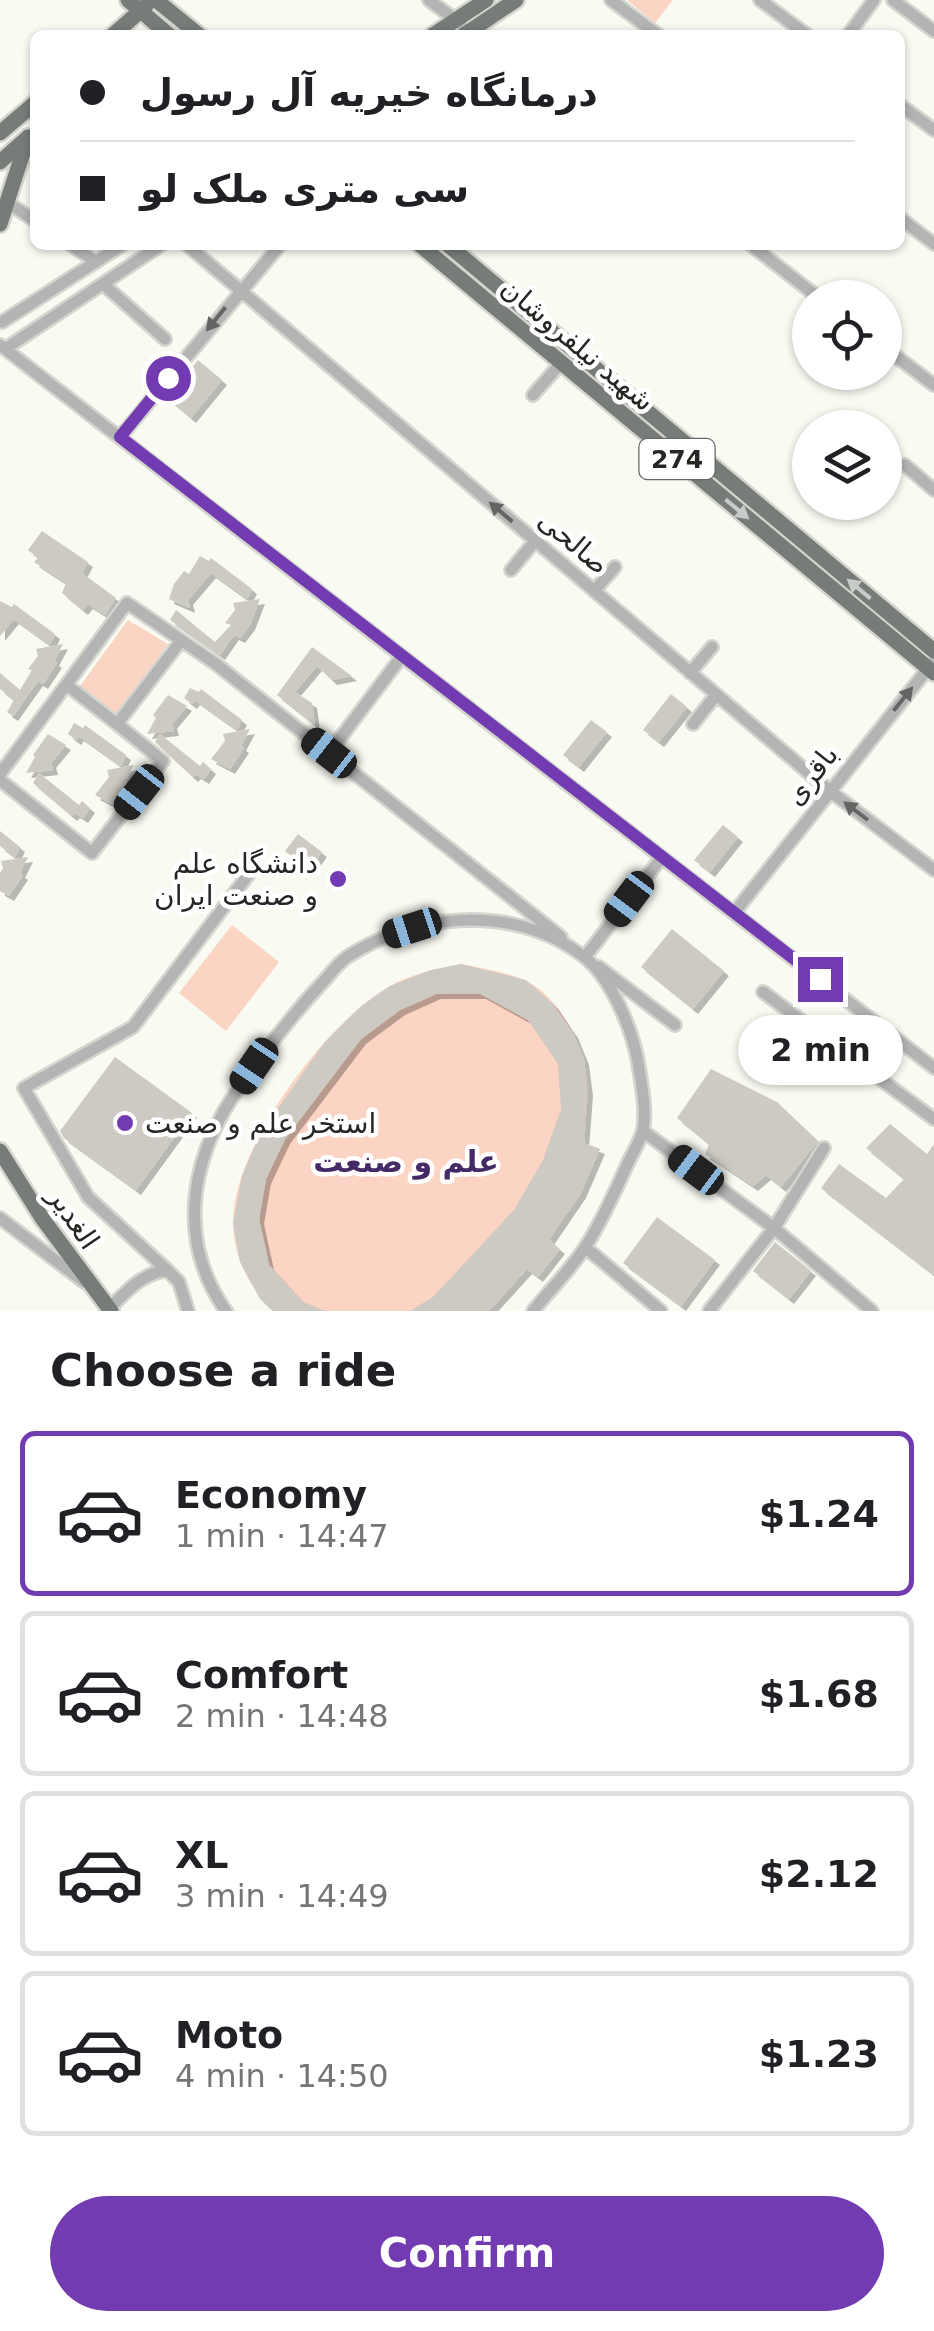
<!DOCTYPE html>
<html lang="en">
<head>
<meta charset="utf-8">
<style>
	:root { --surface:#fff; --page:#f6f6f6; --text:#202124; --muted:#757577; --line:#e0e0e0; --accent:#733bb2 }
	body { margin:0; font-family:"DejaVu Sans",Cairo,sans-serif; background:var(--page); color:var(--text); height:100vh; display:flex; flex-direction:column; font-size:38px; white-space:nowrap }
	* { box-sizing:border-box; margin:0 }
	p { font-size:32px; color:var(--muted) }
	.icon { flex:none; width:55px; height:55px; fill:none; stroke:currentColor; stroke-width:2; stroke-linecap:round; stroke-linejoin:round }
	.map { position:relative; height:1311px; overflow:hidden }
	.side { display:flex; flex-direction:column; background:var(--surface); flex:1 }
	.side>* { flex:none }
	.banner { position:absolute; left:30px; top:30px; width:875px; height:220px; border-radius:15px; box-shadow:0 2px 8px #0004; display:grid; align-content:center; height:220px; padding:0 50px; background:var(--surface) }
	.controls { position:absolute; left:792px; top:280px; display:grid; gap:20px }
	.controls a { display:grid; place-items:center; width:110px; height:110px; border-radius:50%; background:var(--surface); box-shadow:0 2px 8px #0004; font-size:50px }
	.end { position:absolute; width:45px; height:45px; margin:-22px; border:12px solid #733bb2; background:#fff; box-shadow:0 0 0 5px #fff }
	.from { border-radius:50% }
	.bubble { position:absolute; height:70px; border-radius:35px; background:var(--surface); box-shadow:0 2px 8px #0004; font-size:32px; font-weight:700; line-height:70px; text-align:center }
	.car { position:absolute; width:30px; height:60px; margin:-30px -15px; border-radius:12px; box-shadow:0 0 8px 2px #0007; background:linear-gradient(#222 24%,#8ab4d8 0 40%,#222 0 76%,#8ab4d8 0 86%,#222 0) }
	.banner b { display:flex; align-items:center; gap:35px; height:95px; font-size:38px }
	.banner b+b { border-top:2px solid var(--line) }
	.banner i { width:25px; height:25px; background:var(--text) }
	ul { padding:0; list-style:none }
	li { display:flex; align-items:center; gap:30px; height:165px; margin:0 20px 15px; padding:0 30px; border:5px solid var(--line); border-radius:15px }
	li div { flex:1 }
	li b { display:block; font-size:38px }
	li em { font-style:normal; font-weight:700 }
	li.selected { border-color:var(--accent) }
	li>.icon { width:90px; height:90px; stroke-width:1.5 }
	h2 { padding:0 50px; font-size:45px; line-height:120px }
	.action { display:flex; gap:20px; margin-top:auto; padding:20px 50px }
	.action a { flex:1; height:115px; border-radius:60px; background:var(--accent); color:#fff; font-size:40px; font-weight:700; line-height:115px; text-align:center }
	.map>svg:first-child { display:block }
	.park { fill:#fbd4c3 }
	.building { fill:#cdc9c3; filter:url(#shadow) }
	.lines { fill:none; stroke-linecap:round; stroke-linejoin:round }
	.minor-casing { stroke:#d3d5ce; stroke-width:16 }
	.major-casing { stroke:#d3d5ce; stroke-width:20 }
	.minor { stroke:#b2b5b3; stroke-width:11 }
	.major { stroke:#777c78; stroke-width:15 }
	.oneway { fill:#656664 }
	.oneway2 { fill:#c9cbc9 }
	.route { stroke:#733bb2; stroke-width:12 }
	.poi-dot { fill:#733bb2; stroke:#fff; stroke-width:4 }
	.labels { text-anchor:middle; stroke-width:9; stroke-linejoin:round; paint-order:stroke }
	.shield { fill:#fff; stroke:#676765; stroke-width:2.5 }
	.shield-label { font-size:25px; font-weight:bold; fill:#262623 }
	.street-label { font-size:28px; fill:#262623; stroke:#fff }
	.poi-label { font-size:28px; fill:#262623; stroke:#fff; text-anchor:end }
	.neighbourhood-label { font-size:30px; font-weight:bold; fill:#442b65; stroke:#fff }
</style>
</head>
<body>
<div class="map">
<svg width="934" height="1311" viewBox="0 0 934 1311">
	<defs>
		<filter id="shadow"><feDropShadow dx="5" dy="5" stdDeviation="0" flood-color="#0004"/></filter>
	</defs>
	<rect width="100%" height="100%" fill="#f9fbf3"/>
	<path class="park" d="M627,0H673L655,23Z
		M128,620L168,644L116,715L80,686Z
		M232,925L279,962L226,1031L179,993Z
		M461,964C481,968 502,971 522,979C561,995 585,1049 588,1088C589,1106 585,1125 584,1143L600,1149L581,1193L555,1232L542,1223L508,1266L521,1276L489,1311H273C250,1289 233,1256 233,1223C232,1148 325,1024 388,987C410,974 436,969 461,964Z"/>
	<path class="building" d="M198,360L222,380L191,418L167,398Z
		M42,531L88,562L82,573L116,598L105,615L88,604L83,610L62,593L66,583L34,562L38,558L28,550Z
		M200,556L209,561L211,558L252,589L247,599L211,573L188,600L190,608L169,599L174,584L184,571L189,574Z
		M260,599L250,625L240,638L234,635L220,655L170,620L176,610L215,642L231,625L225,623L235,610L233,603Z
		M0,601L12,607L14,604L55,634L50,645L14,619L0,636Z
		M63,644L54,661L57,663L43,684L38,681L13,716L7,712L32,670L28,669L38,656L36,649Z
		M312,647L352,676L332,680L317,666L295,692L312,703L315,725L277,695Z
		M0,673L20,690L13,699L0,689Z
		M190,688L199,692L201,689L242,720L237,730L195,700L192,704L184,698Z
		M671,694L687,707L659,742L643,730Z
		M168,695L187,706L172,724L174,731L147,734L156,718L153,715Z
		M591,720L607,732L579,767L563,755Z
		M74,723L83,728L85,725L126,755L121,766L79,736L76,740L68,734Z
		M250,729L241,746L244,748L230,769L211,759L225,741L223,734Z
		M48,734L66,745L51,763L53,770L26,773L35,757L33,755Z
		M160,734L200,766L203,762L211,769L204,779L196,774L193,777L155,742Z
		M134,765L125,782L128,784L114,805L95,795L109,777L107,770Z
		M39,773L79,805L82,801L90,808L83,818L75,813L72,816L33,783Z
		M723,825L738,837L710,872L694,860Z
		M0,831L20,847L15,857L0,846Z
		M298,834L322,852L309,870L285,851Z
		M28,857L20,873L23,875L9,896L0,891V873L3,868L1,861Z
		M672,929L724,971L693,1009L641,967Z
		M461,964L526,980L553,1004L573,1033L584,1060L588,1091L584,1143L600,1149L581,1193L549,1240L560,1249L538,1277L527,1269L489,1311H410L433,1297L514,1210L543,1160L561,1109L558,1064L528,1020L481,994H436L400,1010L361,1039L285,1139L266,1179L259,1219L269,1265L303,1302L325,1311H273L260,1299L240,1262L233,1223L242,1176L260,1134L324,1043L360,1007L390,986L431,970Z
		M115,1057L192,1113L136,1190L64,1138L60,1131Z
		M711,1069L777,1102L818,1141L781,1187L766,1175L753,1186L705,1154L709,1144L677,1118Z
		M890,1124L927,1154L934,1144V1275L821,1188L839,1164L886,1198L904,1179L866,1148Z
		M657,1217L715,1260L681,1306L623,1263Z
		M775,1242L811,1271L789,1299L753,1271Z"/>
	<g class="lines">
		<defs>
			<path id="minor" d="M429,0L461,24
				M611,0L658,35
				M760,0L807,35
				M893,0L934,31
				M848,35L874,0
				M900,105L934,130
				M7,202L35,221
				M900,218L934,244
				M71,245L96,262
				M187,245L830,791L934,870
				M751,245L819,298
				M103,284L165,339
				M2,322L122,245
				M0,345L934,1068
				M885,348L934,385
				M5,349L161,245
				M533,395L561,363
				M120,437L280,245
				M905,465L934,490
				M511,570L535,541
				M594,591L615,567
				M690,673L712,647
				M67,685L117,724
				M693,724L716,695
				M329,753L402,656
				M0,774L127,603L216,664L561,937
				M0,780L92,853L163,761L117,724L180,642
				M734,913L934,661
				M585,957L662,857
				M599,967L675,1025
				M763,992L934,1119
				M643,1131L774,1228L872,1311
				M0,1218L84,1282
				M585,1247L661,1311
				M167,1270L88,1197L24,1088L133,1027L251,871
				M109,1309C127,1291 141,1274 167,1270L179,1282L188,1311
				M226,1311C178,1243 189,1165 232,1098C259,1058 288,1020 321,984C329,976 337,964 347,957C416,912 515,904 583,956C611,977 632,1029 638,1062C641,1082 647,1110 643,1130C640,1142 632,1154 627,1165C615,1192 602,1221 586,1246C571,1269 550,1290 533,1311
				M709,1311L774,1228L824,1148"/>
			<path id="major" d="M128,0L169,35
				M156,0L199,35
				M113,35L146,6
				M433,35L486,0
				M464,35L516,0
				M0,133L35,103
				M0,162L27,138
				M0,224L28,137
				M420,245L934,673
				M448,245L934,651
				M0,1151L42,1218L111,1311"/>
		</defs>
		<use href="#minor" class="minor-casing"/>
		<use href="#major" class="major-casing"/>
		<use href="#minor" class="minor"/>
		<use href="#major" class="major"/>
	</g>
	<defs><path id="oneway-solid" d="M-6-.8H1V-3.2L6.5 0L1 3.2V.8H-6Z" transform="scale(2.5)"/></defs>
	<g class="oneway">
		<use href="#oneway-solid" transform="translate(216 319) rotate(129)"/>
		<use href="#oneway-solid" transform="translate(501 512) rotate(-140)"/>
		<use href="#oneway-solid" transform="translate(903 699) rotate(-51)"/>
		<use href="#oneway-solid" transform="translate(856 811) rotate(-143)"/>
	</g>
	<g class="oneway2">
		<use href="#oneway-solid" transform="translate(737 509) rotate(40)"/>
		<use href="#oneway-solid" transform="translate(859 589) rotate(-140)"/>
	</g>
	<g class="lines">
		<path class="route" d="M168,378L120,437L820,979"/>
	</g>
	<g class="poi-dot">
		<circle cx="338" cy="879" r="10"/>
		<circle cx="125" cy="1123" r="10"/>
	</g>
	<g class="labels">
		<rect class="shield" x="639.5" y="439" width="75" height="40" rx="8"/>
		<g class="shield-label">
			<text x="677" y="468">274</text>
		</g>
		<g class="street-label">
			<text transform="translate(578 344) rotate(40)" y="10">شهید نیلفروشان</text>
			<text transform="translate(574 542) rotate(40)" y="10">صالحی</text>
			<text transform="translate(811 775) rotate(-52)" y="10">باقری</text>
			<text transform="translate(74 1218) rotate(56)" y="10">الغدیر</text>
		</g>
		<g class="poi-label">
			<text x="318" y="873">دانشگاه علم<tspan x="318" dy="32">و صنعت ایران</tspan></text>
			<text x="145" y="1133" text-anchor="start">استخر علم و صنعت</text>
		</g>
		<g class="neighbourhood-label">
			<text x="406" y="1172">علم و صنعت</text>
		</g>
	</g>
</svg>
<div class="controls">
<a><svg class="icon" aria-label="locate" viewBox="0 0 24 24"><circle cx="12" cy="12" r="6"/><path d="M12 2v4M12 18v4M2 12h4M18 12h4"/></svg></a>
<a><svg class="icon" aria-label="layers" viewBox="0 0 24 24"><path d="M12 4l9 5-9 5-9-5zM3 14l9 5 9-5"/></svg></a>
</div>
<i class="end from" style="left:168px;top:378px"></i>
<i class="end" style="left:820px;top:979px"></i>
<div class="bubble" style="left:738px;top:1015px;width:165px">2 min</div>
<i class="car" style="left:329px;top:753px;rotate:308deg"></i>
<i class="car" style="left:139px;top:792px;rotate:218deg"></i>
<i class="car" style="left:629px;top:899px;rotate:217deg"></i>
<i class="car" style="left:412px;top:928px;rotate:252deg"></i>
<i class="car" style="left:254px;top:1066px;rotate:214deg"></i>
<i class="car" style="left:696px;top:1170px;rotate:307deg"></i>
<div class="banner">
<b><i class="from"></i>درمانگاه خیریه آل رسول</b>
<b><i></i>سی متری ملک لو</b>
</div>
</div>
<section class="side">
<h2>Choose a ride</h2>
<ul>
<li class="selected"><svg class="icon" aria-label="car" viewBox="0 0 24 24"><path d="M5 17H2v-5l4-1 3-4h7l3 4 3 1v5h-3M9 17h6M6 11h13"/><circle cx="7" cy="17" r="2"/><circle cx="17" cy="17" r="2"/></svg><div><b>Economy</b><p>1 min · 14:47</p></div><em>$1.24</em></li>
<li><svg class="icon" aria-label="car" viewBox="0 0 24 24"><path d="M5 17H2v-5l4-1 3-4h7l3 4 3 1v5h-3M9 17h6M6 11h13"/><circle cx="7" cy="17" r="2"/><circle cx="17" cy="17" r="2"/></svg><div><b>Comfort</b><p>2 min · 14:48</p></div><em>$1.68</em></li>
<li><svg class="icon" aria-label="car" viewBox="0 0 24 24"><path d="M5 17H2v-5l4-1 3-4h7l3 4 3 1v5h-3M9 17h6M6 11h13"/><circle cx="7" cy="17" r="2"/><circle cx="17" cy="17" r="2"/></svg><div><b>XL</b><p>3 min · 14:49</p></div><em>$2.12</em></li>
<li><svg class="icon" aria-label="car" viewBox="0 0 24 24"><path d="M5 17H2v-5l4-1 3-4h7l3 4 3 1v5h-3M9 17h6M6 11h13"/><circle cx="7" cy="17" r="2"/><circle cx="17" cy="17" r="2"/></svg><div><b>Moto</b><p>4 min · 14:50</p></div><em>$1.23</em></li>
</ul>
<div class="action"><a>Confirm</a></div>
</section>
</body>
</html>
